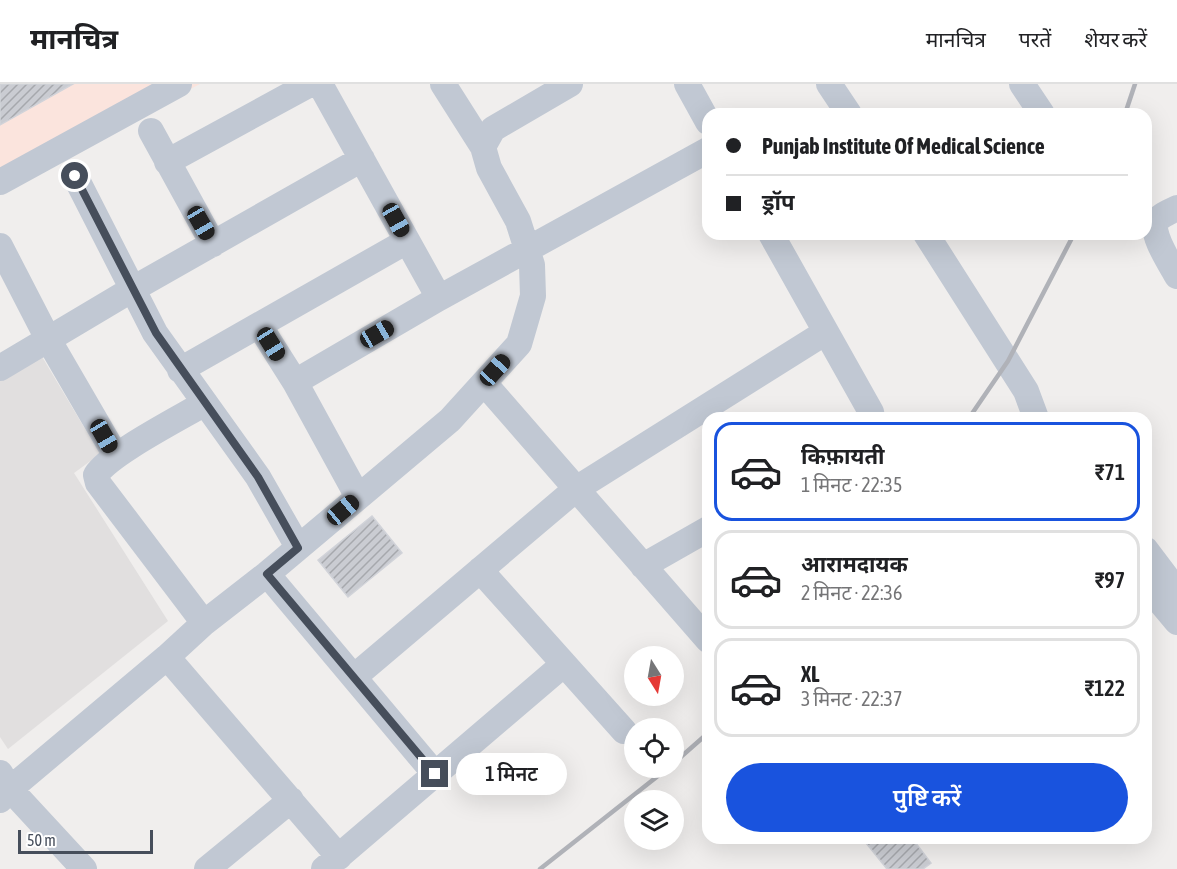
<!DOCTYPE html>
<html lang="hi">
<head>
<meta charset="utf-8">
<style>
	:root { --surface:#fff; --page:#f2f2f2; --text:#202124; --muted:#757577; --line:#e0e0e0; --accent:#1953de }
	body { margin:0; font-family:"Asap Condensed","Noto Sans Devanagari",sans-serif; background:var(--page); color:var(--text); height:100vh; display:flex; flex-direction:column; font-size:22px; white-space:nowrap }
	* { box-sizing:border-box; margin:0 }
	p { font-size:20px; color:var(--muted) }
	.icon { flex:none; width:33px; height:33px; fill:none; stroke:currentColor; stroke-width:2; stroke-linecap:round; stroke-linejoin:round }
	.map { position:relative; flex:1; overflow:hidden }
	.panel { position:absolute; left:702px; top:328px; width:450px; height:432px; display:flex; flex-direction:column; background:var(--surface); border-radius:18px; box-shadow:0 6px 24px #0002 }
	.panel>* { flex:none }
	.hud { position:absolute; left:702px; top:24px; width:450px; height:132px; border-radius:18px; box-shadow:0 6px 24px #0002; display:grid; align-content:center; height:132px; padding:0 24px; background:var(--surface) }
	.needle { width:39px; rotate:169deg }
	.buttons { position:absolute; left:624px; top:562px; display:grid; gap:12px }
	.buttons a { display:grid; place-items:center; width:60px; height:60px; border-radius:50%; background:var(--surface); box-shadow:0 6px 24px #0002; font-size:30px }
	.scale { position:absolute; left:18px; bottom:15px; width:135px; box-sizing:border-box; padding-left:6px; border:3px solid #464e5b; border-top:0; font-size:16px; line-height:21px; white-space:nowrap; color:#464e5b; -webkit-text-stroke:4px #fff; paint-order:stroke }
	.end { position:absolute; width:27px; height:27px; margin:-14px; border:8px solid #464e5b; background:#fff; box-shadow:0 0 0 3px #fff }
	.from { border-radius:50% }
	.bubble { position:absolute; height:42px; border-radius:21px; background:var(--surface); box-shadow:0 6px 24px #0002; font-size:20px; font-weight:600; line-height:42px; text-align:center }
	.car { position:absolute; width:18px; height:36px; margin:-18px -9px; border-radius:8px; box-shadow:0 0 4px 2px #0007; background:linear-gradient(#222 24%,#8ab4d8 0 40%,#222 0 76%,#8ab4d8 0 86%,#222 0) }
	.hud b { display:flex; align-items:center; gap:21px; height:57px; font-size:22px }
	.hud b+b { border-top:2px solid var(--line) }
	.hud i { width:15px; height:15px; background:var(--text) }
	ul { padding:10px 0 0; list-style:none }
	li { display:flex; align-items:center; gap:18px; height:99px; margin:0 12px 9px; padding:0 12px; border:3px solid var(--line); border-radius:18px }
	li div { flex:1 }
	li b { display:block; font-size:22px }
	li em { font-style:normal; font-weight:600 }
	li.selected { border-color:var(--accent) }
	li>.icon { width:54px; height:54px; stroke-width:1.5 }
	.primary-button { display:flex; gap:12px; margin-top:auto; padding:12px 24px }
	.primary-button a { flex:1; height:69px; border-radius:36px; background:var(--accent); color:#fff; font-size:24px; font-weight:600; line-height:69px; text-align:center }
	header { display:flex; align-items:center; gap:36px; box-sizing:border-box; height:84px; padding:0 30px; background:var(--surface); border-bottom:2px solid var(--line) }
	header strong { font-size:28px }
	nav { display:flex; gap:33px; margin-inline-start:auto; font-size:21px }
	.map>svg:first-child { display:block }
	.education { fill:#e1dfdf }
	.medical { fill:#fbe4dd }
	.building { fill:url(#building-hatch); stroke:#d1d3d9; stroke-width:1.5 }
	.lines { fill:none; stroke-linecap:round; stroke-linejoin:round }
	.minor { stroke:#c1c8d3; stroke-width:26 }
	.rail { stroke:#b0b2b8; stroke-width:4.5 }
	.route { stroke:#464e5b; stroke-width:8 }
</style>
</head>
<body>
<header>
<strong>मानचित्र</strong>
<nav><a>मानचित्र</a><a>परतें</a><a>शेयर करें</a></nav>
</header>
<div class="map">
<svg width="1177" height="785" viewBox="0 0 1177 785">
	<defs>
		<pattern id="building-hatch" width="6" height="6" patternUnits="userSpaceOnUse" patternTransform="scale(1.5)"><rect width="6" height="6" fill="#caccd2"/><path d="M-1 1l2-2M0 6l6-6M5 7l2-2" fill="none" stroke="#a6a8ad"/></pattern>
	</defs>
	<rect width="100%" height="100%" fill="#f0eeed"/>
	<path class="education" d="M41,271L100,370L74,389L168,537L8,665L0,653V296Z"/>
	<path class="medical" d="M0,0H200L30,90L0,108Z"/>
	<path class="building" d="M0,0H73L0,41Z
		M372,432L402,469L348,513L318,476Z
		M862,754H912L931,779L923,785H887Z"/>
	<g class="lines">
		<path class="minor" d="M320,0L439,214
			M443,0L483,63
			M687,0L708,38
			M829,0L849,30
			M1022,0L1042,30
			M151,47L213,160
			M167,78L310,0
			M75,92L155,249L258,393L298,463
			M0,98L179,0
			M1177,124C1170,128 1160,131 1156,138C1150,149 1171,181 1177,192
			M771,150L871,328L872,334
			M926,150L1026,307L1036,334
			M0,162L48,255L116,372
			M259,241L295,298L358,413
			M0,284L131,206L362,75
			M180,286L407,157
			M295,298L439,214L708,66
			M484,299L708,556
			M1146,466L1177,507
			M643,482L708,445
			M480,486L624,647
			M267,490L435,690
			M1146,501L1177,538
			M204,539L98,399L96,391C109,370 180,334 205,319
			M167,573L339,773
			M354,593L576,405L826,248
			M0,689L10,705L84,785
			M0,716L10,705L167,573L204,539L267,490L450,336L519,260L533,212L532,181L518,137L489,84L483,63L493,45L570,0
			M207,785L291,716
			M324,785L564,580"/>
		<path class="rail" d="M1125,30L1135,0
			M969,334L1008,277L1074,150
			M674,679L708,649
			M540,785L668,684"/>
	</g>
	<g class="lines">
		<path class="route" d="M75,92L156,249L258,393L298,464L267,490L435,690"/>
	</g>
</svg>
<div class="buttons">
<a><svg class="needle" viewBox="-14 -14 28 28"><path d="M0-13l5 13h-10z" fill="#e53935"/><path d="M0 13l5-13h-10z" fill="#757577"/></svg></a>
<a><svg class="icon" aria-label="locate" viewBox="0 0 24 24"><circle cx="12" cy="12" r="6"/><path d="M12 2v4M12 18v4M2 12h4M18 12h4"/></svg></a>
<a><svg class="icon" aria-label="layers" viewBox="0 0 24 24"><path d="M12 4l9 5-9 5-9-5zM3 14l9 5 9-5"/></svg></a>
</div>
<div class="scale">50 m</div>
<i class="end from" style="left:75px;top:92px"></i>
<i class="end" style="left:435px;top:690px"></i>
<div class="bubble" style="left:456px;top:669px;width:111px">1 मिनट</div>
<i class="car" style="left:396px;top:136px;rotate:151deg"></i>
<i class="car" style="left:201px;top:139px;rotate:150deg"></i>
<i class="car" style="left:377px;top:250px;rotate:60deg"></i>
<i class="car" style="left:271px;top:260px;rotate:148deg"></i>
<i class="car" style="left:495px;top:286px;rotate:42deg"></i>
<i class="car" style="left:104px;top:352px;rotate:150deg"></i>
<i class="car" style="left:343px;top:426px;rotate:50deg"></i>
<div class="hud">
<b><i class="from"></i>Punjab Institute Of Medical Science</b>
<b><i></i>ड्रॉप</b>
</div>
<section class="panel">
<ul>
<li class="selected"><svg class="icon" aria-label="car" viewBox="0 0 24 24"><path d="M5 17H2v-5l4-1 3-4h7l3 4 3 1v5h-3M9 17h6M6 11h13"/><circle cx="7" cy="17" r="2"/><circle cx="17" cy="17" r="2"/></svg><div><b>किफ़ायती</b><p>1 मिनट · 22:35</p></div><em>₹71</em></li>
<li><svg class="icon" aria-label="car" viewBox="0 0 24 24"><path d="M5 17H2v-5l4-1 3-4h7l3 4 3 1v5h-3M9 17h6M6 11h13"/><circle cx="7" cy="17" r="2"/><circle cx="17" cy="17" r="2"/></svg><div><b>आरामदायक</b><p>2 मिनट · 22:36</p></div><em>₹97</em></li>
<li><svg class="icon" aria-label="car" viewBox="0 0 24 24"><path d="M5 17H2v-5l4-1 3-4h7l3 4 3 1v5h-3M9 17h6M6 11h13"/><circle cx="7" cy="17" r="2"/><circle cx="17" cy="17" r="2"/></svg><div><b>XL</b><p>3 मिनट · 22:37</p></div><em>₹122</em></li>
</ul>
<div class="primary-button"><a>पुष्टि करें</a></div>
</section>
</div>
</body>
</html>
